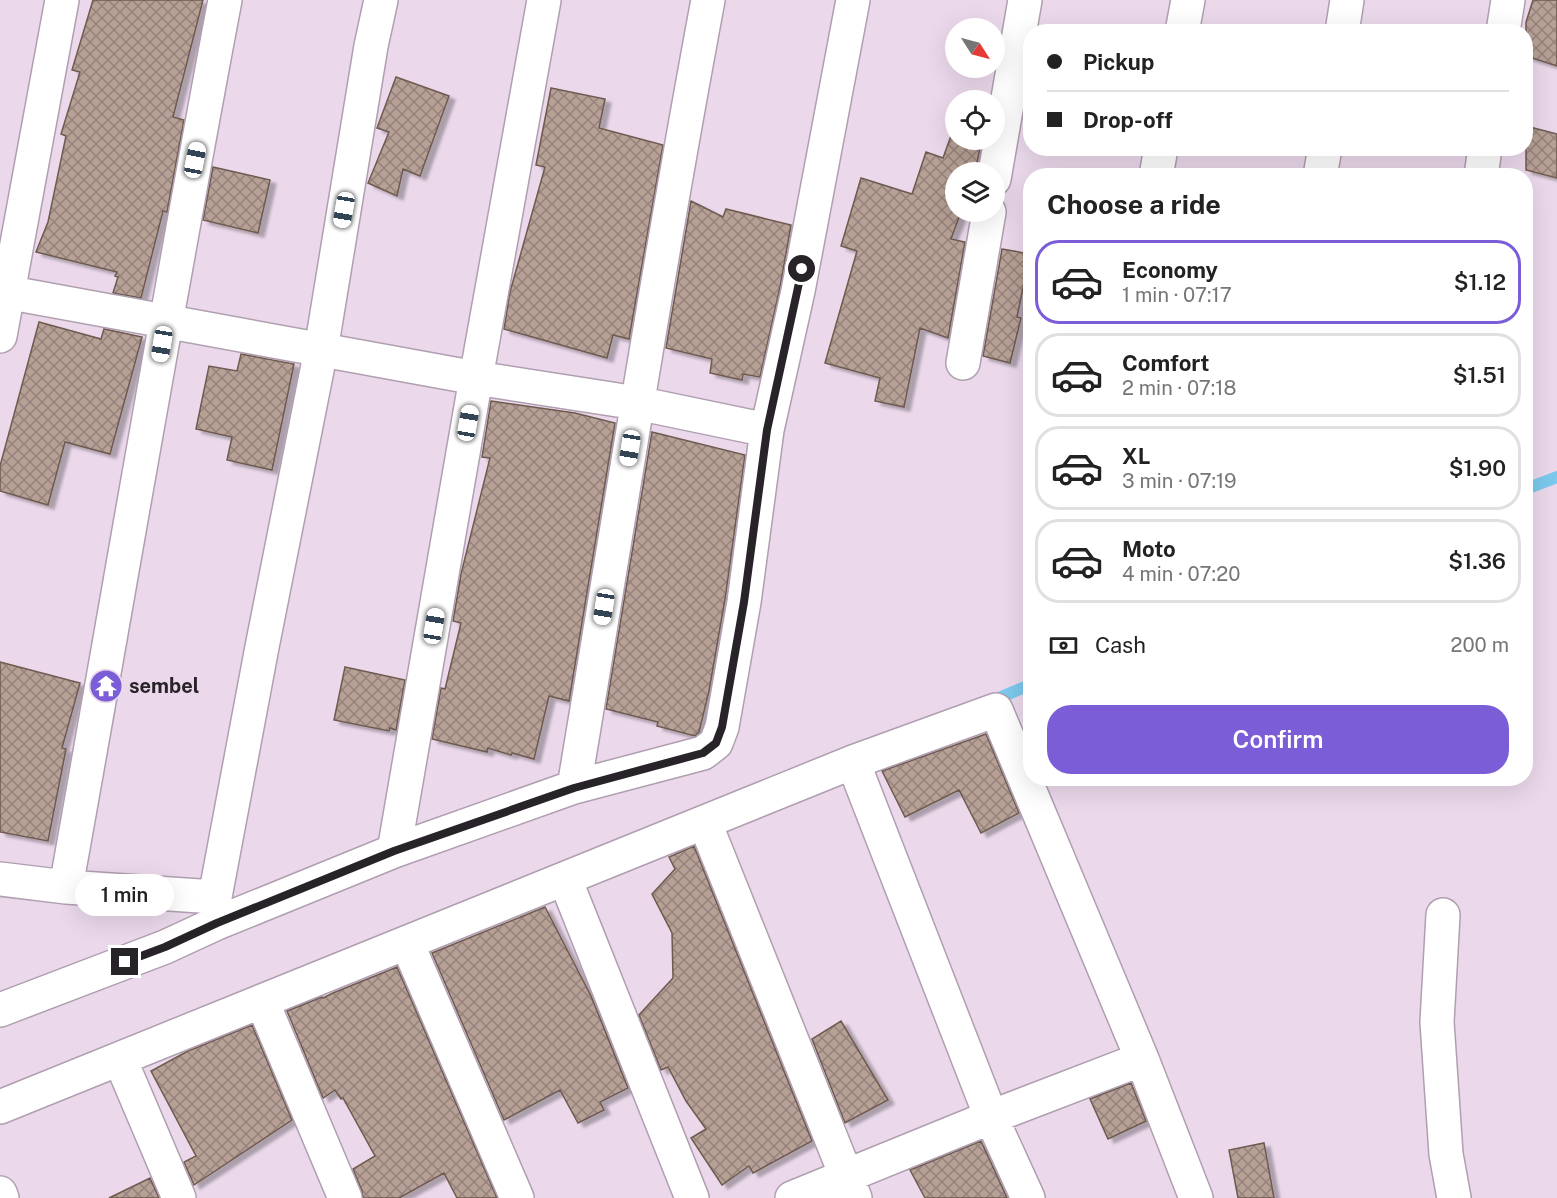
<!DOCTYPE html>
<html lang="en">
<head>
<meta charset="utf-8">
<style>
	:root { --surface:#fff; --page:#f2f2f2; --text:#222; --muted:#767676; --line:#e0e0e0; --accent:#7a5dd7 }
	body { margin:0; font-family:"Public Sans",sans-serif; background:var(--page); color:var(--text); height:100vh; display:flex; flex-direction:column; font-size:22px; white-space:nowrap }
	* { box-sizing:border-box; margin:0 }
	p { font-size:20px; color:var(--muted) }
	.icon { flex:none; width:33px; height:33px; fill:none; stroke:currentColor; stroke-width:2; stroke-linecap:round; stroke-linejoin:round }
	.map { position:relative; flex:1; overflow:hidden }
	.sheet { position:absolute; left:1023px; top:168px; width:510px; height:618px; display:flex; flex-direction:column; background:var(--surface); border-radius:24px; box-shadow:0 6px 24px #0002 }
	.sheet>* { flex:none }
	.banner { position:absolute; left:1023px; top:24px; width:510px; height:132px; border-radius:24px; box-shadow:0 6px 24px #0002; display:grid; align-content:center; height:132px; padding:0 24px; background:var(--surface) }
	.needle { width:39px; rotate:126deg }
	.buttons { position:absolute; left:945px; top:18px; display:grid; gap:12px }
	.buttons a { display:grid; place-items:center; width:60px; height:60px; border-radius:50%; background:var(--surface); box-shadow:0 6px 24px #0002; font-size:30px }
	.end { position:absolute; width:27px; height:27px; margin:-14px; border:8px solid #282229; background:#fff; box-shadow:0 0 0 3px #fff }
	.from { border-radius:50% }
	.bubble { position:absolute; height:42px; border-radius:21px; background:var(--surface); box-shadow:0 6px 24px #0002; font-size:20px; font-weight:600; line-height:42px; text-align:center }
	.car { position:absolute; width:18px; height:36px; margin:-18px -9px; border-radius:8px; box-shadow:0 0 4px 2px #0007; background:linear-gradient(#fff 24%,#345 0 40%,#fff 0 76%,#345 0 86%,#fff 0) }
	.banner b { display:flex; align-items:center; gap:21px; height:57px; font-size:22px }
	.banner b+b { border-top:2px solid var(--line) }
	.banner i { width:15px; height:15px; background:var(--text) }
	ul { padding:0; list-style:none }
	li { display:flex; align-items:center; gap:18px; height:84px; margin:0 12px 9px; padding:0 12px; border:3px solid var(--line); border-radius:24px }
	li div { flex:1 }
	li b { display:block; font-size:22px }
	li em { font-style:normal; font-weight:600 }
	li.active { border-color:var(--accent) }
	li>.icon { width:54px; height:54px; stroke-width:1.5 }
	h2 { padding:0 24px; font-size:27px; line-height:72px }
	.pay { display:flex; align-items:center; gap:15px; height:66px; padding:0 24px; font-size:22px }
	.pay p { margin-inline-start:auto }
	.button { display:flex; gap:12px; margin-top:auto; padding:12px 24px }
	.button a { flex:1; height:69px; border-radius:24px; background:var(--accent); color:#fff; font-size:24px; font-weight:600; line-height:69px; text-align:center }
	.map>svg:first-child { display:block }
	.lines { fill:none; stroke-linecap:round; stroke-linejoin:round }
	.stream { stroke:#7cc8ec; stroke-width:12 }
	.building { fill:url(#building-cross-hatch); stroke:#6e5a50; stroke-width:1.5; filter:url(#shadow) }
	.street-casing { stroke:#af9fb0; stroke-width:36 }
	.street { stroke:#fff; stroke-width:33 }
	.route { stroke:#282229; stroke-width:8 }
	.labels { text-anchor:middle; stroke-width:6; stroke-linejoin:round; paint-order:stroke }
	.poi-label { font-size:20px; font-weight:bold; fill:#282229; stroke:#ebd9eb; text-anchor:start }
</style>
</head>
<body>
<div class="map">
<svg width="1557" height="1198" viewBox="0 0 1557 1198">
	<defs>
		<pattern id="building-cross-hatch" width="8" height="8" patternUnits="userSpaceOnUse" patternTransform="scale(1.5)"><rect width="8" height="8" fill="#b7a095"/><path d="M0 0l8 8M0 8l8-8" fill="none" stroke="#95827a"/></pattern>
		<filter id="shadow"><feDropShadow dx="6" dy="4" stdDeviation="1.5" flood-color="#0004"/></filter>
	</defs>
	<rect width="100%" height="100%" fill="#ebd9eb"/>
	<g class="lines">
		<path class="stream" d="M1526,489L1557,477
			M989,702L1030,685"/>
	</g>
	<path class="building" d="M93,0H203L173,117L184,120L167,212L163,211L141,298L113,293L118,277L115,276L117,272L36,252L48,222L66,136L61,134L80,72L72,70Z
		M1533,0H1557V66L1526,56V22Z
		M396,77L449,96L420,176L403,169L397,196L368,183L389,132L377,128Z
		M551,88L605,99L599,128L663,145L629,339L613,335L607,358L504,329L510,292L545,167L536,165Z
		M1526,126L1557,134V178L1526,170Z
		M952,133L956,135V140H970L981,143L975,172H956V212H961L951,239L965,242L948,338L920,328L904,407L875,401L880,378L825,363L857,251L841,246L861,178L912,194L926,152L943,158Z
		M213,167L270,180L258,233L203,220Z
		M691,201L723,217L726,209L791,225L780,287L760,377L743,374L742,380L710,373L712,359L666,348Z
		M1002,249L1030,254L1017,317L1021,318L1010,363L983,356Z
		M39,322L101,339L104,329L142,337L110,454L65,442L48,505L0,491V466Z
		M241,354L294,364L272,470L227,460L232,437L196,429L209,366L237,371Z
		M491,401L575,413L615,423L569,701L549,696L534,759L512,753L511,755L488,748L487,752L432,739L441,688L445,689L461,623L453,621L461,574L490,458L482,457Z
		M652,432L745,455L725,599L709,691L699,732L695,736L657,726L658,722L606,709Z
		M0,662L80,683L62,748L66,749L48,841L0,832Z
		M345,667L405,680L396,730L390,728L389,731L334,720Z
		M986,734L1019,813L981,833L959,790L905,817L882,771Z
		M694,846L812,1141L753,1173L749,1166L722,1185L691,1138L706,1129L686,1101L668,1067L661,1070L639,1015L673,978L672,933L652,894L675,869L669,857Z
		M545,907L591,996L628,1088L600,1102L604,1110L578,1123L560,1090L504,1120L432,953Z
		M397,967L497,1198H457L444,1173L399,1198H363L362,1191L353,1169L375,1156L343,1098L341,1099L335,1090L323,1098L287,1011L322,997L323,998L333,993Z
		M841,1021L888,1100L845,1123L812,1039Z
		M252,1025L292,1120L194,1185L184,1162L196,1156L151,1071L188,1051Z
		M1131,1083L1146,1121L1108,1139L1090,1099Z
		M981,1141L1007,1198H925L910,1170Z
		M1264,1143L1274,1198H1238L1229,1150Z
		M150,1178L159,1198H109Z"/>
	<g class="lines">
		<defs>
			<path id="street" d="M1182,32L1188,0
				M1342,32L1347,0
				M1503,32L1508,0
				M1156,176L1161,148
				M1320,176L1325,148
				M1481,176L1485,148
				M994,179L1025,0
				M0,291L476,378L637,403L767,430
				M0,336L62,0
				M963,363L989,212
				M853,762L991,1117L1028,1198
				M574,787C618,525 659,262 708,0
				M705,823L855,1198
				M394,851L476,378L544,0
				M0,879L66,887L215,897
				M565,879L692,1198
				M66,887C119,592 169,295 225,0
				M1443,915L1437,1022L1446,1154L1454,1198
				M217,923L215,897L262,647L321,350L371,46L381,0
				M407,943L517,1198
				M262,1001L345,1198
				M0,1010L165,947L217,923L394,851L574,787L703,753L716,743L722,727L744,602L767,430L798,291L853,0
				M120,1059L179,1198
				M0,1107L853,762L996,710L1142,1059L1196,1198
				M0,1193L2,1198
				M792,1198L991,1117L1142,1059"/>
		</defs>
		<use href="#street" class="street-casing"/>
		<use href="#street" class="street"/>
	</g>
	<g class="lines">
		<path class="route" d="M125,962L165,947L217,923L394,851L574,788L703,753L716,743L722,727L744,602L767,430L802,269"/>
	</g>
	<defs>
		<symbol id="temple-disc" viewBox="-11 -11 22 22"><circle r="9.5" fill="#7a5dd7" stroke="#ebd9eb"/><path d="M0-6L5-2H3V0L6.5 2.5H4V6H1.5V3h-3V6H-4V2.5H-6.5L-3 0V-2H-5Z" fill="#fff"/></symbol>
	</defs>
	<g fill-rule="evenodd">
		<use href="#temple-disc" x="87" y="667" width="38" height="38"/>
	</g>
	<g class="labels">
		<g class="poi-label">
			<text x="129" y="693">sembel</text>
		</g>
	</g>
</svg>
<div class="buttons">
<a><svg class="needle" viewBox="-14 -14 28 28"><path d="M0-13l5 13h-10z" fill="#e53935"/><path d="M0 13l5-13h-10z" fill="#767676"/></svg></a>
<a><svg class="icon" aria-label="locate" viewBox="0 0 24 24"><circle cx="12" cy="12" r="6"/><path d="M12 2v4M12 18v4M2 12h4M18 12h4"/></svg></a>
<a><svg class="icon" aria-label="layers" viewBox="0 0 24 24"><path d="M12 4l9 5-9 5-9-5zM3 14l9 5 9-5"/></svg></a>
</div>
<i class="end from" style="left:802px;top:269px"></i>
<i class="end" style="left:125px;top:962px"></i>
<div class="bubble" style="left:75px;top:874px;width:99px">1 min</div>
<i class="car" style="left:195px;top:160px;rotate:11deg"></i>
<i class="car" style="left:344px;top:210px;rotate:190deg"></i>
<i class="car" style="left:162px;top:344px;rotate:189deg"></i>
<i class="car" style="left:468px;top:423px;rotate:10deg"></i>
<i class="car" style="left:630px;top:448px;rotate:189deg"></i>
<i class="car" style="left:604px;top:607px;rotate:189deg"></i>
<i class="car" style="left:434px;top:626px;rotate:9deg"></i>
<div class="banner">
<b><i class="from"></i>Pickup</b>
<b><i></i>Drop-off</b>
</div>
<section class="sheet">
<h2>Choose a ride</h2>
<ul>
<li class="active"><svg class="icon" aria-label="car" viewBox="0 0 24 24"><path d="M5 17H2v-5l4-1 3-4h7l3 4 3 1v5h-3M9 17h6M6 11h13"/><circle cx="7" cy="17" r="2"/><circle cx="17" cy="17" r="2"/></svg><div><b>Economy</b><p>1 min · 07:17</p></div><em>$1.12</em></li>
<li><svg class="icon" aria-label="car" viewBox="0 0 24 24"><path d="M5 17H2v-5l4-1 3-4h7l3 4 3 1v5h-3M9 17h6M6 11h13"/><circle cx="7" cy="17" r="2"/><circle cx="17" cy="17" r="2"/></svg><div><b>Comfort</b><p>2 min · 07:18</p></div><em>$1.51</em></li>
<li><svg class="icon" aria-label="car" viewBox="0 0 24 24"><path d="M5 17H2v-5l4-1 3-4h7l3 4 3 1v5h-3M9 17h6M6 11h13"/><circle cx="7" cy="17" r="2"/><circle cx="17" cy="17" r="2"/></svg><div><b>XL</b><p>3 min · 07:19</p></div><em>$1.90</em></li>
<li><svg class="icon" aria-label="car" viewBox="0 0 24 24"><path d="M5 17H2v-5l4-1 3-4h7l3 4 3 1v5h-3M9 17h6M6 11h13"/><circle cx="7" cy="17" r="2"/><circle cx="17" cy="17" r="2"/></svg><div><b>Moto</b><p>4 min · 07:20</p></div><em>$1.36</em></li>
</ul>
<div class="pay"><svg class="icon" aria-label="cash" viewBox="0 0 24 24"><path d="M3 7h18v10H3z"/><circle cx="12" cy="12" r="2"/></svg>Cash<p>200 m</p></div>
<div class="button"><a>Confirm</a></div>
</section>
</div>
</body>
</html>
